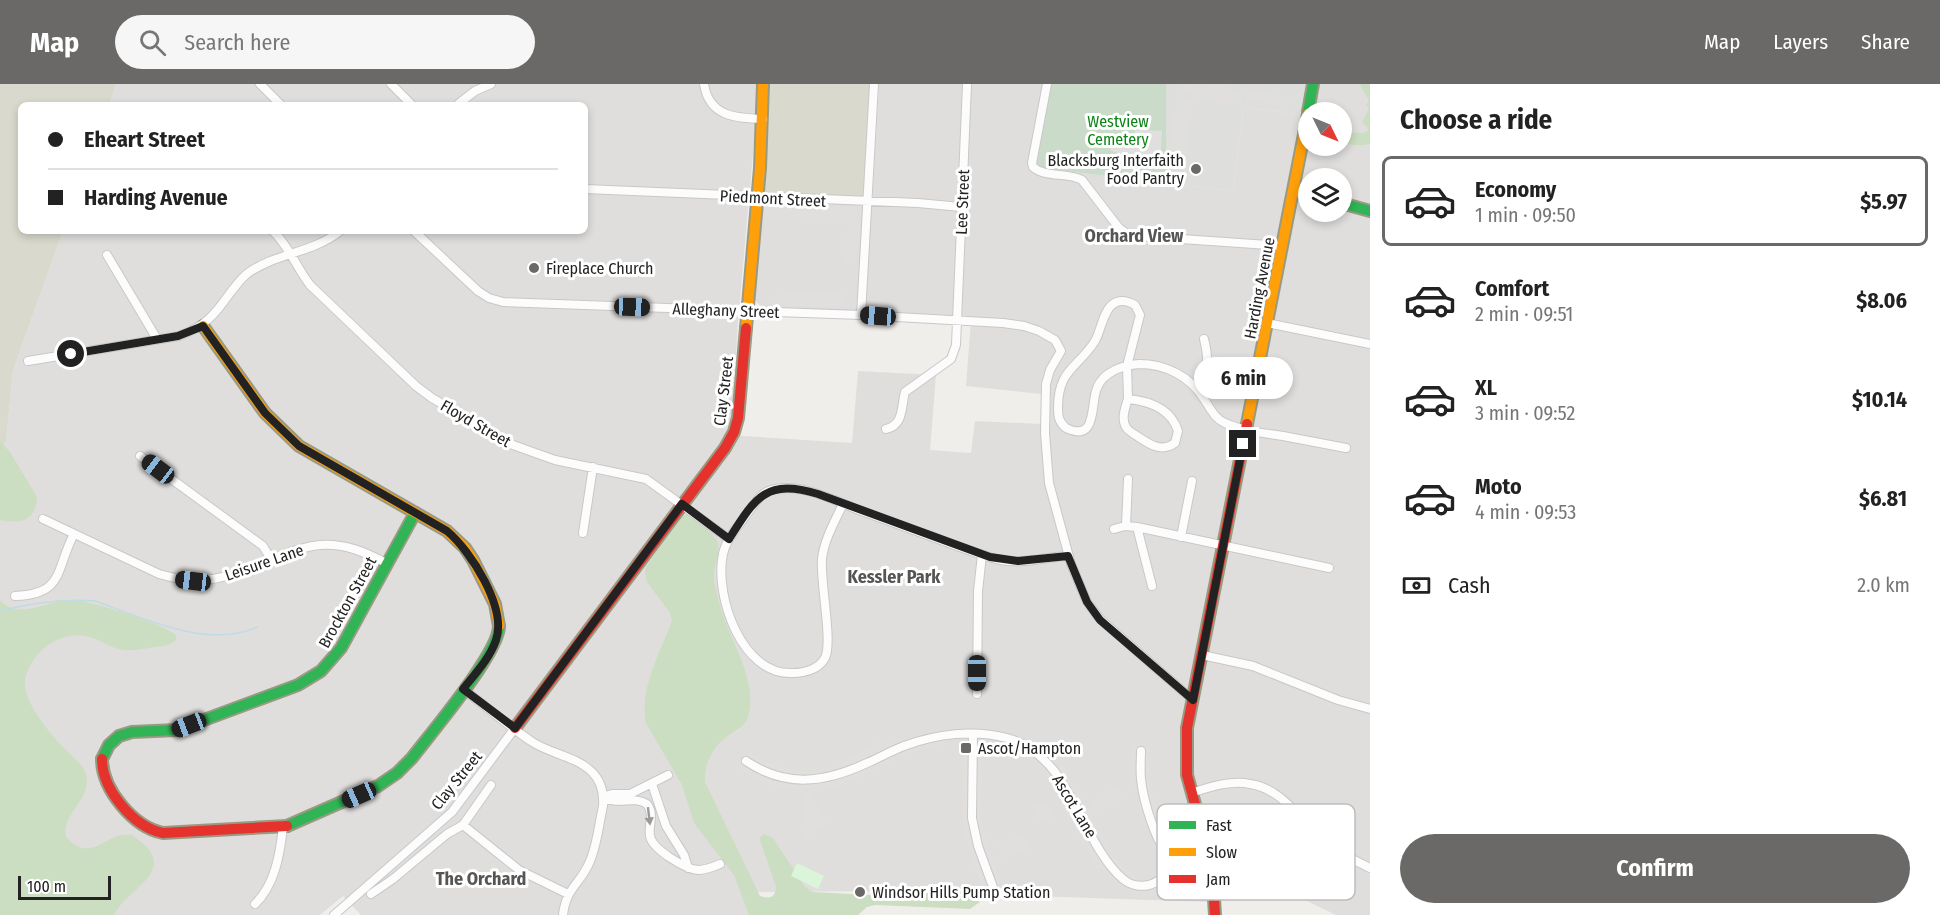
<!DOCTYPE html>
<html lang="en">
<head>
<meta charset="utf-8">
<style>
	:root { --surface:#fff; --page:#f6f6f6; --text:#222; --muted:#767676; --line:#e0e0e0; --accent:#6a6968 }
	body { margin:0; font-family:"Fira Sans Condensed",sans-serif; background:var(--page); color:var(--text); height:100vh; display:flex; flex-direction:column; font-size:22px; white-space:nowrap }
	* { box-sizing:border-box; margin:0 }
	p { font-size:20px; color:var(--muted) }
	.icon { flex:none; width:33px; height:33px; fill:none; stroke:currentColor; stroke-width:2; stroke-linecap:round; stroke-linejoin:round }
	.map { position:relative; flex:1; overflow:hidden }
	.drawer { display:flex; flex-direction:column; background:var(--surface); width:570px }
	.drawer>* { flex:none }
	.hud { position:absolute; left:18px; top:18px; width:570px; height:132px; border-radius:9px; box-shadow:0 3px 9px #0003; display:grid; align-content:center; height:132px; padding:0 30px; background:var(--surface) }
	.needle { width:39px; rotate:133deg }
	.fabs { position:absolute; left:1298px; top:18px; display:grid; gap:12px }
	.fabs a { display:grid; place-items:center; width:54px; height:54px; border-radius:50%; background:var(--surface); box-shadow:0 3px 9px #0003; font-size:30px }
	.scale { position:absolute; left:18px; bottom:15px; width:93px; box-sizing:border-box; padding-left:6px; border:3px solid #222; border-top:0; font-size:16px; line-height:21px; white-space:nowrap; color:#222; -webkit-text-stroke:4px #fff; paint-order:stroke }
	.end { position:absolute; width:27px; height:27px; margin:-14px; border:8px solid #222; background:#fff; box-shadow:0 0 0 3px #fff }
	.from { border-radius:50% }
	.bubble { position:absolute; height:42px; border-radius:21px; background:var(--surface); box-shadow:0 3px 9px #0003; font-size:20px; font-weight:700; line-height:42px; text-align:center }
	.car { position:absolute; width:18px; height:36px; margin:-18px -9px; border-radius:8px; box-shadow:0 0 4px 2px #0007; background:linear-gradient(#222 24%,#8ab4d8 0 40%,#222 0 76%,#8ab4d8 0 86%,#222 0) }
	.hud b { display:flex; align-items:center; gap:21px; height:57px; font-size:22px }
	.hud b+b { border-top:2px solid var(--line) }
	.hud i { width:15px; height:15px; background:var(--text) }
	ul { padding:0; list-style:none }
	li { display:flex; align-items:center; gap:18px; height:90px; margin:0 12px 9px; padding:0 18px; border:3px solid transparent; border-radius:9px }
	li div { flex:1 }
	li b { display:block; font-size:22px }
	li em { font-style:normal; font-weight:700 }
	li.current { border-color:var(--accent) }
	li>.icon { width:54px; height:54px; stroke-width:1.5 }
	h2 { padding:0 30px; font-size:27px; line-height:72px }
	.pay { display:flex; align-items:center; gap:15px; height:66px; padding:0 30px; font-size:22px }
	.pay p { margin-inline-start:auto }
	.primary-button { display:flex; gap:12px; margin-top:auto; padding:12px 30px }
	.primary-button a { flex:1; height:69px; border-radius:36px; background:var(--accent); color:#fff; font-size:24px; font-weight:700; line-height:69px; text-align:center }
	header { display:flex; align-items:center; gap:36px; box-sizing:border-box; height:84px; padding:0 30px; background:var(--accent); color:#fff }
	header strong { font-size:28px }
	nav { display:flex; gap:33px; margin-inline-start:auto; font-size:21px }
	.search { width:420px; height:54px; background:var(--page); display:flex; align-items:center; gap:15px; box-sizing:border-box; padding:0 21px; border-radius:33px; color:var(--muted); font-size:22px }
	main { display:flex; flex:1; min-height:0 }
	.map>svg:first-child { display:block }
	.residential { fill:#dfdedc; fill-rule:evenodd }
	.religious { fill:#dededc }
	.construction { fill:#d9d9cd }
	.forest { fill:#cbdec1 }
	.cemetery { fill:#cadbca }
	.park { fill:#daf5da }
	.parking { fill:#e0dfde }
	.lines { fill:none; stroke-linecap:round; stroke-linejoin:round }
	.stream { stroke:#bfdbe3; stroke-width:1.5 }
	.street-casing { stroke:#c9c8c7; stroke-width:10 }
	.fast-casing { stroke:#999a82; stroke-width:14 }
	.slow-casing { stroke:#999a82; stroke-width:14 }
	.jam-casing { stroke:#999a82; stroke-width:14 }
	.street { stroke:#fdfcfc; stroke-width:8 }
	.fast { stroke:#30b455; stroke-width:10 }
	.slow { stroke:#ff9f0a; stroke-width:10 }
	.jam { stroke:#e5322d; stroke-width:10 }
	.oneway { fill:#9a9a9a }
	.route { stroke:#222; stroke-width:8 }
	.poi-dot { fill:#6a6968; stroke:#fff; stroke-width:2 }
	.labels { text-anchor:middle; stroke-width:6; stroke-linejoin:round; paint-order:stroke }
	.park-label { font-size:16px; fill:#0c8416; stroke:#fff }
	.poi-label { font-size:16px; fill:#222; stroke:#fff; text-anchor:start }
	.street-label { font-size:16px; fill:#222; stroke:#fff }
	.neighbourhood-label { font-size:18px; font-weight:bold; fill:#555; stroke:#fff }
	.key { fill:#fff; stroke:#bdbdbd; stroke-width:1.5 }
	.key-label { font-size:16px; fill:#222 }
</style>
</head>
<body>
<header>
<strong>Map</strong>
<div class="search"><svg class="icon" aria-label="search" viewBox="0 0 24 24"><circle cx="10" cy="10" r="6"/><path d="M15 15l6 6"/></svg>Search here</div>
<nav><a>Map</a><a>Layers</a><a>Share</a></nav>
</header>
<main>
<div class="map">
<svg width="1370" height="831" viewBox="0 0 1370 831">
	<rect width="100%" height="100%" fill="#f0eeeb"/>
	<path class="residential" d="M116,0H756L755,47L738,238L732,334L728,351L852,359L858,287L936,291L930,366L971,369L975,337L1042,340L1041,310L966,302L971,236L946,231L763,225L755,216L760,125L763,121L777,117L872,121L879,0H1051L1036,78L1040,84L1233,107L1244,23L1300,31L1307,0H1370V831H1336L1215,773L1207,776L1213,818L879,807L750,808L749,831H361L343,812L320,831H94L0,620V370L6,357L13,286L63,147H585V21H109ZM1308,28H1341V62H1308ZM1308,94H1341V128H1308Z"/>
	<path class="religious" d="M1166,0H1307L1300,31L1244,23L1233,107L1166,99Z"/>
	<path class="construction" d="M0,0H116L109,21H21V147H63L13,286L6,357L0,370Z
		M765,0H872L867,118L763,113Z"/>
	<path class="forest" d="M1360,0H1370V60C1360,62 1350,62 1341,56L1342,48L1363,49L1368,47L1367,43L1362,38L1369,25L1366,21L1369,17Z
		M0,357L10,368L37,413C36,438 19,440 0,436Z
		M683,431H688C696,438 715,448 718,459C720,469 714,481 714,491C714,499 716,507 718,514C726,553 759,592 748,633C745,642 736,646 729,651C713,662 704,679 705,698L760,812C770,815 775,814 776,803L760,756V753L764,750L773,754L805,803L813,808L870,811L901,807L970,808L975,811L980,818L970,825L875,821L867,823L858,831H749L734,791L694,739L682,701L646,639C639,605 660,569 672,537L670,529L647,498L645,489L646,483Z
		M0,516C19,538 50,514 75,516C94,518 162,539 176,551V556C170,562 162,562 154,563C144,565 133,567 123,566C112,564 103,558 93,554C69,546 47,557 33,577C28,584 24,593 25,602C26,620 51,651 63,663C71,672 84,680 86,691C92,717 61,729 66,753C92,782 106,746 132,751C185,786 127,803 114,831H0Z"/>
	<path class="cemetery" d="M1051,0H1166V99L1040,84L1036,78Z"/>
	<path class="park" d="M797,779L824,792L818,805L791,792Z"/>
	<path class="parking" d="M1182,0H1199V4L1202,5L1203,0H1227L1230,8L1243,9L1241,21L1196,16L1197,8L1181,6Z
		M1245,7L1287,12L1290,16L1289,22L1246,16L1247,10Z
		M1177,12L1188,14L1187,17L1193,18L1185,73L1169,70Z
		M1140,33H1146L1145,46L1162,47L1160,85L1141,81V78L1130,75L1110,66L1112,56L1132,60L1135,46H1140Z
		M766,121L849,123V140L761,137L762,125Z
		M848,141L861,142L856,180H846Z
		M776,205L843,208L842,224L775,221Z
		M939,646L948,647L947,660L907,669L853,697L823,707L788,706L759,697L743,687L740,683L749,668L758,674L782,684L795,687L821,686L837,682L887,653L890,660L923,648Z
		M1149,661L1148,696L1167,753L1157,757L1149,739L1144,742L1138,721L1143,719L1137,703L1133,704L1131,696L1132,662Z
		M982,670L981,736L986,754L1002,801L982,806L964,748L962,726L963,671Z
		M1057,682H1064L1115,774L1123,784L1135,790L1136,796L1122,790L1113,780L1103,785H1098L1047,695L1051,692Z
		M1114,701L1123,711L1095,735L1089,724Z
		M801,709L810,710L827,740L805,755L798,744L805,739L807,732Z
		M1046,717L1055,732L1040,738L1033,722Z
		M1024,750L1030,767L1003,775L998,759Z
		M1174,783H1179L1176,809L1165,807L1164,812L1129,808V803L1149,806L1159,803L1167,795Z"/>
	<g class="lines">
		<path class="stream" d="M0,527C31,519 63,514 95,517C141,533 208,566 257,543"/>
		<defs>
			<path id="street" d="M260,0L281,21
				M391,0L412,21
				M704,0C709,33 736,34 763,35
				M1047,0L1032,79L1033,83C1045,94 1068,88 1082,96L1119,144L1129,151L1138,152L1282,162
				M457,21L475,7L491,0
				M585,105L918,119L961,123
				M273,147C289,162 296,183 310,201L416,302L432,314L513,361L555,376L646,395L729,455
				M414,147L478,207L489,214L503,218L861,231L1003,239L1024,242L1039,247L1055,256L1061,267L1050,286L1046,300L1045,349L1049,399L1071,480L1087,518L1100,535L1193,616
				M107,171L157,255
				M861,231L874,0
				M1267,239L1370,260
				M28,277L179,252C205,242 214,232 230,209C236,202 241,194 248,189C276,169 313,169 340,147
				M1197,305C1209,288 1209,275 1204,255
				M1128,315L1127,282L1140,231L1135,221C1128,217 1120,215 1113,220C1103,227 1101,247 1095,257C1078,284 1058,285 1058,324C1058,333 1059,338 1066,344C1098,359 1090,320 1097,304C1103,288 1123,281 1139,280C1165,280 1190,292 1204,315C1211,325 1214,334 1225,339C1243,347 1263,349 1283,352C1304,356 1325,360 1346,364
				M1128,315C1149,317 1171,325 1178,347L1175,359C1161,369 1149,360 1137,352C1133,349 1128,347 1126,343C1121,335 1125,324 1128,315Z
				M886,345C904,341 901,323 905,308L951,275L956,261L967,0
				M140,372L263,462L271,475
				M843,420C835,437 824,456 822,475C820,499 833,557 825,574C819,585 805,589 793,589C742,592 714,512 723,470C726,455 738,443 746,431C753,422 760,409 771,406C800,398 833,416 859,426C889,437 919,448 949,459C966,465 983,472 1001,476C1023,480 1046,473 1068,472
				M43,435L159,490C209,505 234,490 280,472C293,467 306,462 320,461C344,459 365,468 386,479
				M1126,442L1128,395
				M1137,443L1152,502
				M1114,445L1125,442L1137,443L1329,484
				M583,449L593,383
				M1181,453L1192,397
				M15,512C65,510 55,486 74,450
				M1202,571L1253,582L1338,616L1370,625
				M463,605C487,623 509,643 534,659C552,670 577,673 592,688C601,697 604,710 603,722C599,740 597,761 590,777C581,800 566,803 563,831
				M977,610L978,507L982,471
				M973,650L972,734L978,762L993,803
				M1141,667C1141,676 1140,686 1141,695C1143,716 1156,761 1172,775
				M746,677C786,704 824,699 867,679C879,674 891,667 904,662C936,650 974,645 1007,654C1026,659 1043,673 1055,688C1078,718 1095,772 1123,795C1130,801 1140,803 1149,801C1169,796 1167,776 1179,764C1185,757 1196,755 1204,752
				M652,700L666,742L684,771L688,784
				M1191,709C1210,703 1230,696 1250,700C1279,704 1296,730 1316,748C1332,763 1350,775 1370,784
				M603,713C618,722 633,711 647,720C655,731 648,740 650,752C652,765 685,785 698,786C705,786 713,783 720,780
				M603,713L612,710H630L668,691
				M463,741L519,786L568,810
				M371,810L393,795L447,750L463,741L491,701
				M255,820C275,801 280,770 283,743
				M334,831L452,728L515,644"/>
			<path id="fast" d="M1308,28L1313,0
				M1341,119L1370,127
				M102,675L109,661L119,652L132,648L177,646L298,601L321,587L341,564L415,429
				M287,742L378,702L397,689L412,674C431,649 499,569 499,542"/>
			<path id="slow" d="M1293,107L1308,111
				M203,242L265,329L299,362L447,447L465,464L473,476L495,520L499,542
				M746,244L760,84L763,0
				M1247,340L1308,30"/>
			<path id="jam" d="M515,644L725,364L734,348L738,334L746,244
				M102,675C102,705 133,743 163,749L287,742
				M1215,831L1212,782L1187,691V644L1247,340"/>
		</defs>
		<use href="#street" class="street-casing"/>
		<use href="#fast" class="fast-casing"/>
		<use href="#slow" class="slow-casing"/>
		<use href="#jam" class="jam-casing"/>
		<use href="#street" class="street"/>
		<use href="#fast" class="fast"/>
		<use href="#slow" class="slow"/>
		<use href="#jam" class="jam"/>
	</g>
	<defs><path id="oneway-solid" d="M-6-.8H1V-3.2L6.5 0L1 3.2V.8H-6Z" transform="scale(1.5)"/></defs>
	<use class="oneway" href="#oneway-solid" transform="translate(649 732) rotate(83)"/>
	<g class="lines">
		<path class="route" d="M71,270L178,252L203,242L265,329L299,362L447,447C471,467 507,524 496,556C490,574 475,590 463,605L515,644L682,420L729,455C755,414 766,394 818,410L990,473L1018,477L1068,472L1087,518L1100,536L1193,616L1243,360"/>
	</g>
	<g class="poi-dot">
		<circle cx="1196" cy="85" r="6"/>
		<circle cx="534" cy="184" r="6"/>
		<rect x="960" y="658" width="12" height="12" rx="3"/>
		<circle cx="860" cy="808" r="6"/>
	</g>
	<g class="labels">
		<g class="park-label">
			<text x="1118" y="43">Westview<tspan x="1118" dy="18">Cemetery</tspan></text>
		</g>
		<g class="poi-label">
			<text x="1184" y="82" text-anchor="end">Blacksburg Interfaith<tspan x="1184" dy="18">Food Pantry</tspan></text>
			<text x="546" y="190">Fireplace Church</text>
			<text x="978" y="670">Ascot/Hampton</text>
			<text x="872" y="814">Windsor Hills Pump Station</text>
		</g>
		<g class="street-label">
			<text transform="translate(773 114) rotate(3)" y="6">Piedmont Street</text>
			<text transform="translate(962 118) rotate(-88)" y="6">Lee Street</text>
			<text transform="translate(1259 204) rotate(-79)" y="6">Harding Avenue</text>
			<text transform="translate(726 226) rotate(2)" y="6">Alleghany Street</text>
			<text transform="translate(723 307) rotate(-83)" y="6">Clay Street</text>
			<text transform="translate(476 339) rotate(30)" y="6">Floyd Street</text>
			<text transform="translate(264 478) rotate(-19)" y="6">Leisure Lane</text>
			<text transform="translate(347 518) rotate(-61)" y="6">Brockton Street</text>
			<text transform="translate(456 696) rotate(-51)" y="6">Clay Street</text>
			<text transform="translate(1075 722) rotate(59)" y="6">Ascot Lane</text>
		</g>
		<g class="neighbourhood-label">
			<text x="1134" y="158">Orchard View</text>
			<text x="894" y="499">Kessler Park</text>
			<text x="481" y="801">The Orchard</text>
		</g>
	</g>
	<rect x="1157" y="720" width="198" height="96" rx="9" class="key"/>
	<rect x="1169" y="737" width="27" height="8" fill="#30b455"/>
	<rect x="1169" y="764" width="27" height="8" fill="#ff9f0a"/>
	<rect x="1169" y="791" width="27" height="8" fill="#e5322d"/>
	<g class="key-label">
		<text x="1206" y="747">Fast</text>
		<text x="1206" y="774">Slow</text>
		<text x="1206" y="801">Jam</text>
	</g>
</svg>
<div class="fabs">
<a><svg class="needle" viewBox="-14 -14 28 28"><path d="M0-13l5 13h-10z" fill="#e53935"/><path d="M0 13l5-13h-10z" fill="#767676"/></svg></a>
<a><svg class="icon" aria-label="layers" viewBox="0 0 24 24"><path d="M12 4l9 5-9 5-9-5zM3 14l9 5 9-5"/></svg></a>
</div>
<div class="scale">100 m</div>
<i class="end from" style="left:71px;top:270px"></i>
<i class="end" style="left:1243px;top:360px"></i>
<div class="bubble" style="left:1194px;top:273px;width:99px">6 min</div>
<i class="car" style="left:632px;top:223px;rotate:92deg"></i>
<i class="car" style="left:878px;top:232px;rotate:274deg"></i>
<i class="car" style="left:158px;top:385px;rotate:307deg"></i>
<i class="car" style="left:193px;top:497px;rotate:277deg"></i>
<i class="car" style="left:977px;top:589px;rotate:180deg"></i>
<i class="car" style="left:189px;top:641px;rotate:249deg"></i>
<i class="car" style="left:359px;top:711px;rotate:246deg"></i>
<div class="hud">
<b><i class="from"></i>Eheart Street</b>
<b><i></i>Harding Avenue</b>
</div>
</div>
<section class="drawer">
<h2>Choose a ride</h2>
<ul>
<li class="current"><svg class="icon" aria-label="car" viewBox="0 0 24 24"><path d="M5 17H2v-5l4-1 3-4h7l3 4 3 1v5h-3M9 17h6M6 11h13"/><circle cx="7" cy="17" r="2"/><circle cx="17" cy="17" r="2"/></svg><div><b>Economy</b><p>1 min · 09:50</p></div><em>$5.97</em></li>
<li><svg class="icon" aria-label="car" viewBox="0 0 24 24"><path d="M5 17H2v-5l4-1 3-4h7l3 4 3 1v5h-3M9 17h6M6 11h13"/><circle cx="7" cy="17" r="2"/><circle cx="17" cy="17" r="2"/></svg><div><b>Comfort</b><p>2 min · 09:51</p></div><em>$8.06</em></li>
<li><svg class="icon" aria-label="car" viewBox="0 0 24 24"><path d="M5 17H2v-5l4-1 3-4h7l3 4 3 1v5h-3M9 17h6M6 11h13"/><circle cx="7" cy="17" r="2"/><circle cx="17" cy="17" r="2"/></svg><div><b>XL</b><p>3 min · 09:52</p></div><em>$10.14</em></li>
<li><svg class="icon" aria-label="car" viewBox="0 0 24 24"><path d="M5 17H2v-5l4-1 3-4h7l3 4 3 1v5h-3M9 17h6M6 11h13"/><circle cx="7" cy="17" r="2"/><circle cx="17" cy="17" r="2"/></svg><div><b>Moto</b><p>4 min · 09:53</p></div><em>$6.81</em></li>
</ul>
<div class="pay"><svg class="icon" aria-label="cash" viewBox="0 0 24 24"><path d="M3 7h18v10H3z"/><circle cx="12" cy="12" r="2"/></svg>Cash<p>2.0 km</p></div>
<div class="primary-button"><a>Confirm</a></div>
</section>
</main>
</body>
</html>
